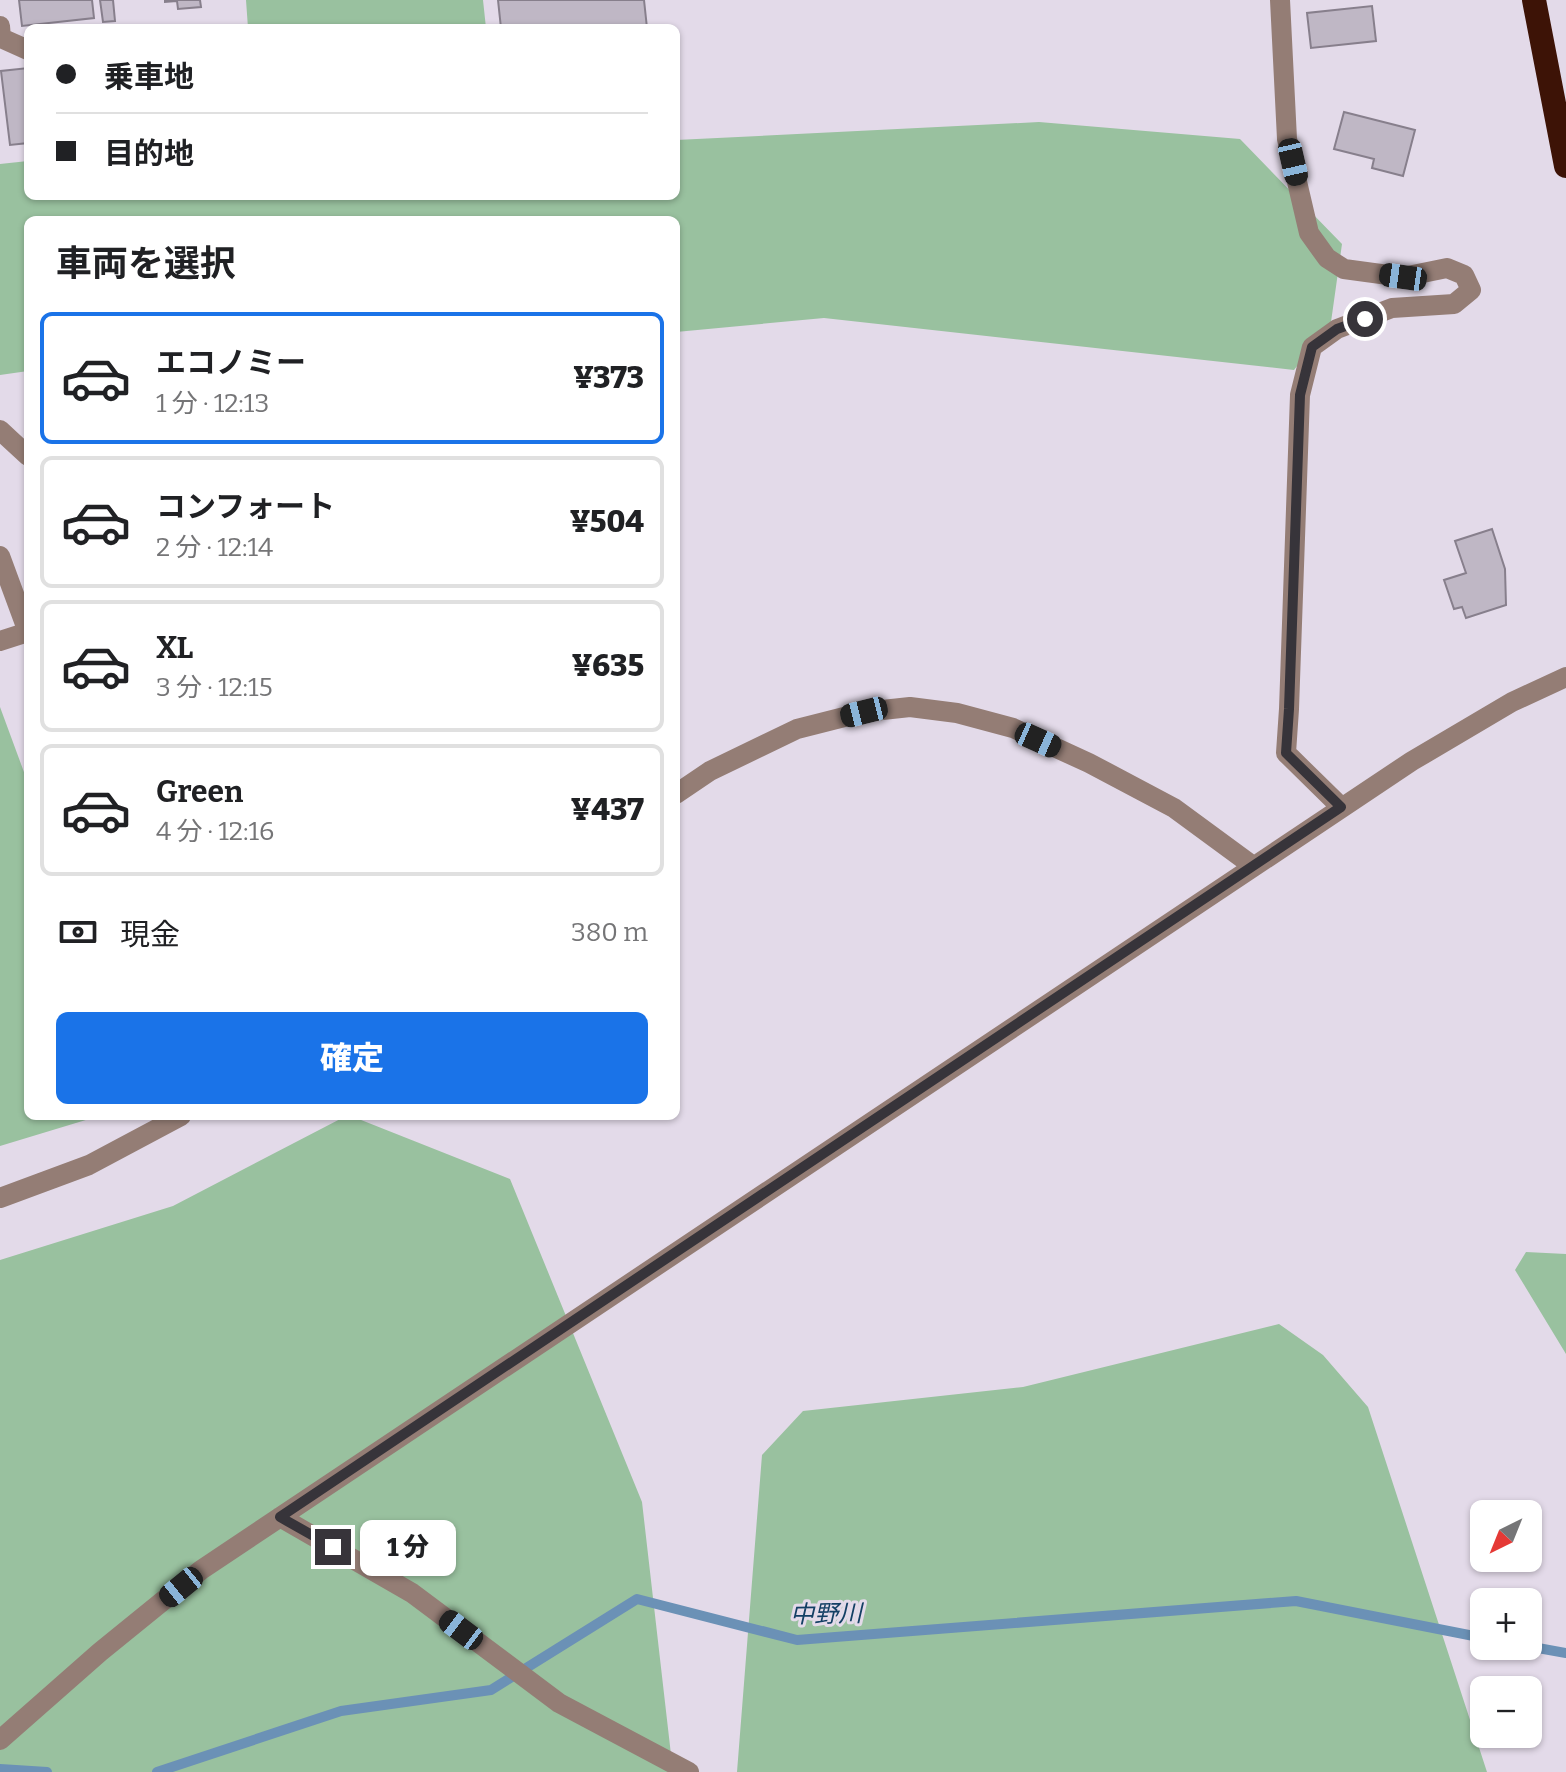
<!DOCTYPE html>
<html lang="ja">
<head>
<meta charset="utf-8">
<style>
	:root { --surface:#fff; --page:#f6f6f6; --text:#202124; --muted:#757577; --line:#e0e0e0; --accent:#1a73e8 }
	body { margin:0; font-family:Bitter,"Noto Sans JP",serif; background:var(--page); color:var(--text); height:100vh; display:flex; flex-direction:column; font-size:30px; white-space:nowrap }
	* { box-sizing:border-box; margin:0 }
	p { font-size:26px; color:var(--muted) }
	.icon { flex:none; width:44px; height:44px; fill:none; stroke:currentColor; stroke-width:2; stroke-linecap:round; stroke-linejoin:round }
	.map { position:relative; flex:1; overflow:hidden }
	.panel { position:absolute; left:24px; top:216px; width:656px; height:904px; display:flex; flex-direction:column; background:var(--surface); border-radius:12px; box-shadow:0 2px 6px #0004 }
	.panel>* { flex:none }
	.hud { position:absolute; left:24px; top:24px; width:656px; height:176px; border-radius:12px; box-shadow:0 2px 6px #0004; display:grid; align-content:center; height:176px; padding:0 32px; background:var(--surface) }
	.needle { width:52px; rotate:223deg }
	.controls { position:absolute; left:1470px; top:1500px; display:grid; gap:16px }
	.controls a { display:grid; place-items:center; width:72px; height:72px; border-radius:12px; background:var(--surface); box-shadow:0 2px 6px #0004; font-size:40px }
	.end { position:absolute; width:36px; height:36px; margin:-18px; border:10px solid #37343a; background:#fff; box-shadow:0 0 0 4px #fff }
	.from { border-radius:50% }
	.bubble { position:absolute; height:56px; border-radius:12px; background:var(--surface); box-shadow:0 2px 6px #0004; font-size:26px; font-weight:800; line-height:56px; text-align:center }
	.car { position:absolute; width:24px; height:48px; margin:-24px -12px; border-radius:10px; box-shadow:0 0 6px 2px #0007; background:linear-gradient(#222 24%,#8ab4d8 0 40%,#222 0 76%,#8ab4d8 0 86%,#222 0) }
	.hud b { display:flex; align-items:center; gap:28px; height:76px; font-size:30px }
	.hud b+b { border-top:2px solid var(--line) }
	.hud i { width:20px; height:20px; background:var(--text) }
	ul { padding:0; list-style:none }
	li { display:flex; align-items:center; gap:24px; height:132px; margin:0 16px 12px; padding:0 16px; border:4px solid var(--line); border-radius:12px }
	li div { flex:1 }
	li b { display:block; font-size:30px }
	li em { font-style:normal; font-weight:800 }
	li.on { border-color:var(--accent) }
	li>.icon { width:72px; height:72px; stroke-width:1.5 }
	h2 { padding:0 32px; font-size:36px; line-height:96px }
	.pay { display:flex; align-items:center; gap:20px; height:88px; padding:0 32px; font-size:30px }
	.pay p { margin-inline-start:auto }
	.cta { display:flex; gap:16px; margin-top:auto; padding:16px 32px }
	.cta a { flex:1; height:92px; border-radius:12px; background:var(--accent); color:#fff; font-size:32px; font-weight:800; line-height:92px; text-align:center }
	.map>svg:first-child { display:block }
	.green { fill:#99c19f }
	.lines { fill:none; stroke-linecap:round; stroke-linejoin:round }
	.stream { stroke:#6b91b6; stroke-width:10 }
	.building { fill:#bfb7c5; stroke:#877f8c; stroke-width:2 }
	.minor { stroke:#947d75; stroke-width:20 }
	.highway { stroke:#3d1306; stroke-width:24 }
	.route { stroke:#37343a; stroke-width:10 }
	.labels { text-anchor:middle; stroke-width:6; stroke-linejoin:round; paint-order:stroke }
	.water-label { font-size:24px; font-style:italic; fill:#133f64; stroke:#e3dae9 }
</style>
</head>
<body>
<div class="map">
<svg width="1566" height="1772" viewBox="0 0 1566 1772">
	<rect width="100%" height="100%" fill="#e3dae9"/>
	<path class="green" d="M246,0H483L486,28H248Z
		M1039,122L1240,139L1342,244L1331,322L1294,370L824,318L676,332V220H28V371L0,375V164L28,161V196H676V140Z
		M0,707L28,783V1116H99L0,1146Z
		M346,1116H351L510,1179L642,1502L673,1772H0V1260L173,1206Z
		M1526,1252L1566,1254V1354L1515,1270Z
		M1279,1324L1323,1355L1368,1407L1487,1772H737L762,1455L803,1411L1023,1387Z"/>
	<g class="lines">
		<path class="stream" d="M1527,1646L1566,1653
			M0,1769L47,1772
			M157,1772L341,1711L491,1690L637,1599L797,1640L1296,1601L1484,1638"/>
	</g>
	<path class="building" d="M19,0H92L94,18L22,26Z
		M100,0H113L115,21L103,22Z
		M165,0H200L201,7L178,9L177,1L165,2Z
		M498,0H644L647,28H501Z
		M1372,6L1376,41L1311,48L1307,13Z
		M28,68V143L10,145L1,71Z
		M1344,112L1415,130L1403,176L1372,168L1374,159L1334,149Z
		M1492,529L1505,569L1506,605L1466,618L1462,607L1454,609L1444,580L1466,573L1455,541Z"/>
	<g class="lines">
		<path class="minor" d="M1280,0L1287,139L1309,233L1327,258L1344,269L1403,277L1447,268L1464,275L1471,290L1454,304L1392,308L1337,329L1312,347L1300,395L1289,709L1286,753L1341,807
			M0,26L1,38L28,50
			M0,430L28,456
			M0,556L28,632L0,641
			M676,794L710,771L797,729L864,712L910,707L957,713L1013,728L1089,763L1174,808L1253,866
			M0,1198L89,1165L181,1116
			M280,1517L412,1593L559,1703L689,1772
			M0,1740L100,1652L201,1570L1412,761L1512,702L1566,677"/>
		<path class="highway" d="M1534,0L1566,166"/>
	</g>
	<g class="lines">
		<path class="route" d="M333,1547L280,1517L1341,807L1286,753L1289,709L1300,395L1312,347L1337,329L1365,319"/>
	</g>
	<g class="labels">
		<g class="water-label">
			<text transform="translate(826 1614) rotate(-1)" y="8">中野川</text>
		</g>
	</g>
</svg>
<div class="controls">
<a><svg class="needle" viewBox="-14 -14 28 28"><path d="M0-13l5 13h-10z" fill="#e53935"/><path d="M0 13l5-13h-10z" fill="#757577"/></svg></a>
<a>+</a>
<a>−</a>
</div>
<i class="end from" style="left:1365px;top:319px"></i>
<i class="end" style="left:333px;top:1547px"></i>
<div class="bubble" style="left:360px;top:1520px;width:96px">1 分</div>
<i class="car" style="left:1293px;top:162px;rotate:167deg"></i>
<i class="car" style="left:1403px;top:277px;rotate:278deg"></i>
<i class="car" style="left:864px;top:712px;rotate:256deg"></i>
<i class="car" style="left:1038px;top:740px;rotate:114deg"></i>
<i class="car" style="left:181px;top:1587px;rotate:231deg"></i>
<i class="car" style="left:461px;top:1630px;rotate:307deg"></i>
<div class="hud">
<b><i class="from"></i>乗車地</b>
<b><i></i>目的地</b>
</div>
<section class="panel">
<h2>車両を選択</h2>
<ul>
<li class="on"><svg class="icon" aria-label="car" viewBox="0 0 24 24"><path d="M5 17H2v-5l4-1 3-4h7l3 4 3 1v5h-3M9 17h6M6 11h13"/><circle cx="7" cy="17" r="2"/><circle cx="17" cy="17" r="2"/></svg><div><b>エコノミー</b><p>1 分 · 12:13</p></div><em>¥373</em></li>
<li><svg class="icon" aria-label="car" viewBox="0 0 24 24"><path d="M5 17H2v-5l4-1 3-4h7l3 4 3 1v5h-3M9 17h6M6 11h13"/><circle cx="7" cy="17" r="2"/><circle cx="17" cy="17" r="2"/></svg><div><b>コンフォート</b><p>2 分 · 12:14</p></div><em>¥504</em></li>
<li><svg class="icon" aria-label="car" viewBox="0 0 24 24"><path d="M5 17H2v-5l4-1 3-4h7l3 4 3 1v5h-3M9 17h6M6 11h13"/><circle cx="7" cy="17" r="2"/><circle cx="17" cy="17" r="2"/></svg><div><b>XL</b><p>3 分 · 12:15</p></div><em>¥635</em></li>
<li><svg class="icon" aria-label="car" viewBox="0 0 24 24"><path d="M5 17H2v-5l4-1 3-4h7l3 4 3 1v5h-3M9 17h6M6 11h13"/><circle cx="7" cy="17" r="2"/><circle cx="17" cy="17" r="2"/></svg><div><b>Green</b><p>4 分 · 12:16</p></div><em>¥437</em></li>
</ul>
<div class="pay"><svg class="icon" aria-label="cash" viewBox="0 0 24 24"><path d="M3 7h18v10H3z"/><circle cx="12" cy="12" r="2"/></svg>現金<p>380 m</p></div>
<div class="cta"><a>確定</a></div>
</section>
</div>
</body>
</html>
